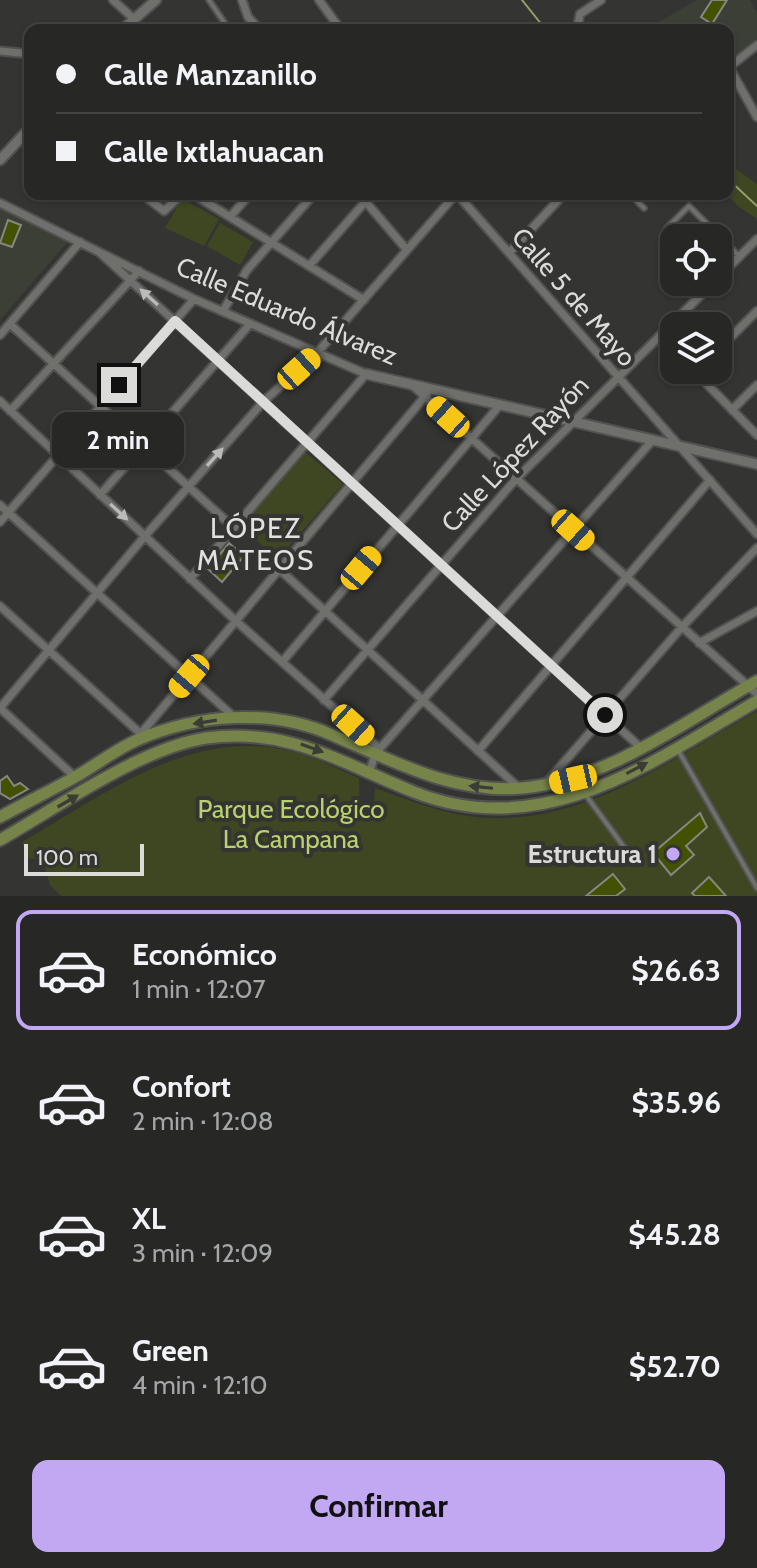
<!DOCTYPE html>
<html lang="es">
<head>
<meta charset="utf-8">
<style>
	:root { --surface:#272826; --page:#333432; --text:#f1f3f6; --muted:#a4a6a7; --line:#434443; --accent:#c2a8f2 }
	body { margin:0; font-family:Cabin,sans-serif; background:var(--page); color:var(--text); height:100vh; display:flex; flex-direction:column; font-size:30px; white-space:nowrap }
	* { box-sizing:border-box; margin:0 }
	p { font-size:26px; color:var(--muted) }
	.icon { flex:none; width:44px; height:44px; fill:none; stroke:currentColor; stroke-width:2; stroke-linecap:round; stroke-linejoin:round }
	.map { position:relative; height:896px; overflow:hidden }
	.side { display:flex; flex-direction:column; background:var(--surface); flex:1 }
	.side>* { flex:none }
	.top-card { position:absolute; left:24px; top:24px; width:710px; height:176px; border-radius:16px; box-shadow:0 2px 6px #0004,0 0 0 2px var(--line); display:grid; align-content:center; height:176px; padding:0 32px; background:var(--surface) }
	.controls { position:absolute; left:660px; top:224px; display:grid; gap:16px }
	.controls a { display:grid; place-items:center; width:72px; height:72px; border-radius:16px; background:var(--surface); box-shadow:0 2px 6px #0004,0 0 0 2px var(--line); font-size:40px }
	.scale { position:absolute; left:24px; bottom:20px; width:120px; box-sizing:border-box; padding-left:8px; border:4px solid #dbdcda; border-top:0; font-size:22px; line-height:28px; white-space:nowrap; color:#dbdcda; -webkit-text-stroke:6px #343532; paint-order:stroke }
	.end { position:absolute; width:36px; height:36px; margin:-18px; border:10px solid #dbdcda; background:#111; box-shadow:0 0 0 4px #111 }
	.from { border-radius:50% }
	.bubble { position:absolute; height:56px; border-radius:16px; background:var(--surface); box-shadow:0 2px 6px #0004,0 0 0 2px var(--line); font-size:26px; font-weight:700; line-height:56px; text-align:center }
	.car { position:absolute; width:24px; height:48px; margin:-24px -12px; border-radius:10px; box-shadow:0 0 6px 2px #0007; background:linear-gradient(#f5c518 24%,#345 0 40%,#f5c518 0 76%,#345 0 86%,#f5c518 0) }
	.top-card b { display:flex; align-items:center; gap:28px; height:76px; font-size:30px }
	.top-card b+b { border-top:2px solid var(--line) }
	.top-card i { width:20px; height:20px; background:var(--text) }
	ul { padding:14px 0 0; list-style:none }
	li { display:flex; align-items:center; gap:24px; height:120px; margin:0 16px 12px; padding:0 16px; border:4px solid transparent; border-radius:16px }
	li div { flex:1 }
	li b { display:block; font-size:30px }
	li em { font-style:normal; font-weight:700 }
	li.active { border-color:var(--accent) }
	li>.icon { width:72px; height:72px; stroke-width:1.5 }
	.action { display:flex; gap:16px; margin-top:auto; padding:16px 32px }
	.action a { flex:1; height:92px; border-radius:16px; background:var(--accent); color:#111; font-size:32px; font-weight:700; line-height:92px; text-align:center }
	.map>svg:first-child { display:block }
	.built { fill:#3c3f35 }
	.green { fill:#3e4721 }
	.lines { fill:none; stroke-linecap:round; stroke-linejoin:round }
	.stream { stroke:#94a06f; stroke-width:2 }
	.building { fill:#435102; stroke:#868783; stroke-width:2 }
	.service-casing { stroke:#515250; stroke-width:8 }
	.minor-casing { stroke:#515250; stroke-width:11 }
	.tertiary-casing { stroke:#515250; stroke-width:13 }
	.primary-casing { stroke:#515250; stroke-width:15 }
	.service { stroke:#6f706c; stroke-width:4 }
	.minor { stroke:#6f706c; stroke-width:7 }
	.tertiary { stroke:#6f706c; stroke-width:9 }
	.primary { stroke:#778449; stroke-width:11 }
	.oneway { fill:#bbbcb9 }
	.oneway2 { fill:#3b3d34 }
	.route { stroke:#dbdcda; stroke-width:10 }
	.poi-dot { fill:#c2a8f2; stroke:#343532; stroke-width:3 }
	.labels { text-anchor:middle; stroke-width:8; stroke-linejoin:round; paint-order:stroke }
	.street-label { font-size:26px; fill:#dbdcda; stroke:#343532 }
	.park-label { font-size:26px; fill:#b8d06e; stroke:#343532 }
	.poi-label { font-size:26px; font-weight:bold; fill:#dbdcda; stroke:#343532; text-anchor:end }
	.neighbourhood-label { font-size:28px; letter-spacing:2px; fill:#e2e3df; stroke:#343532 }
</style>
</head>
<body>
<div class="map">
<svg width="757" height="896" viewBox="0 0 757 896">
	<rect width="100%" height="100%" fill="#343532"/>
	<path class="built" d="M697,0H750L757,12V38L728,62V30H652L650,27Z
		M0,207L69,240L0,320Z"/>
	<path class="green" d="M728,163L757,184V219L738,206L727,194Z
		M182,199L219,219L204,246L165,228Z
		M220,223L253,242L240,265L207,246Z
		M305,452L343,484L278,559L240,526Z
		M757,711V896H61L50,885L43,860L27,858L22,842C104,795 190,727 290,751C314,756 337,769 359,778L360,818L373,817L375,788C411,801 448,816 487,818C588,823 673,758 757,711Z"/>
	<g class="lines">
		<path class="stream" d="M522,0L546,30
			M728,179L757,206"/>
	</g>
	<path class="building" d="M712,0H727L712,24L701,17Z
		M8,220L21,225L12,247L0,243Z
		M229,543L244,556L222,582L208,569Z
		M7,776L14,786L20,783L28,789L10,799L0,793V781Z
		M700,813L707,827L686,846L694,855L671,875L653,853Z
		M613,874L625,889L616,896H586Z
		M709,877L726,896H695L692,893Z"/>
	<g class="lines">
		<defs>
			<path id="service" d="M209,0L228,28
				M630,194L644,208
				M667,228L689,206L740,257
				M678,750L757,888
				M585,794L632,858"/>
			<path id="minor" d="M113,0L134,19
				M242,0L248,17L260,30
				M319,0L341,30
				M577,30L580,14L601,0
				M0,51L30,54
				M729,67L757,117
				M728,68L757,45
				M142,194L164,211L182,194
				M193,194L364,300
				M359,194L407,250
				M457,194L757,534
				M0,203L194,299L366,374L190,579
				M230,217L250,194
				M99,252L640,747
				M509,253L564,194
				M309,266L365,202
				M718,278L757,239
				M223,311L247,270L314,194
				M10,324L234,528
				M0,335L80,242
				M659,336L674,351
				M718,350L757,311
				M693,370L757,435
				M413,386L757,694
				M0,401L236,621L380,749
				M732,410L757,385
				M10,411L139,271
				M100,495L250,324
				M0,505L235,718
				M0,522L194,299
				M279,569L519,788
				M0,606L141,734
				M699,643L757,611
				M282,662L499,406
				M324,700L516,479L714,282
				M138,737L427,394
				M478,751L710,480
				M370,771L375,754L651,442
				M75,777L0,708L145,536L263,402L317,353L456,194
				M545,784L682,627L757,548"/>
			<path id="tertiary" d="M122,30L156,0
				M0,160L30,128
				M366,374L757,464"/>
			<path id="primary" d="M0,817C25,803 50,791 75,777C96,765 115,750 137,740C198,714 271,708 332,735C393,761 453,794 522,788C609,780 683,722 757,681
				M0,840C58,807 141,748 206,738C289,727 341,763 414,792C542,843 651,763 757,701"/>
		</defs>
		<use href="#service" class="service-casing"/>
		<use href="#minor" class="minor-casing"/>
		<use href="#tertiary" class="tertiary-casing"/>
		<use href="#primary" class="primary-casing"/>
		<use href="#service" class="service"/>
		<use href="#minor" class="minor"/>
		<use href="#tertiary" class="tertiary"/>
		<use href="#primary" class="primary"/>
	</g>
	<defs><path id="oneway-solid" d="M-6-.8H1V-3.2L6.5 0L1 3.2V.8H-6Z" transform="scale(2)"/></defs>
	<g class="oneway">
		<use href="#oneway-solid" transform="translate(149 297) rotate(-138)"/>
		<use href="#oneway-solid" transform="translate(215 457) rotate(-48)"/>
		<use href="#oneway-solid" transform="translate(119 512) rotate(43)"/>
	</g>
	<g class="oneway2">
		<use href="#oneway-solid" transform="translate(205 722) rotate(171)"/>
		<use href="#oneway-solid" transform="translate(312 748) rotate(20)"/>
		<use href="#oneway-solid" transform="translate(637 768) rotate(-28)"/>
		<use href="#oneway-solid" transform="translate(481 787) rotate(-174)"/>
		<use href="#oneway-solid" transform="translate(68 801) rotate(-30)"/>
	</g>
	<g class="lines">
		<path class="route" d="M119,385L175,321L605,715"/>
	</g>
	<circle class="poi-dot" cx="673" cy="854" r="8"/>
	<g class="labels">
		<g class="street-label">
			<text transform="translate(574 297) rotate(49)" y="9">Calle 5 de Mayo</text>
			<text transform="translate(287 311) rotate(23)" y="9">Calle Eduardo Álvarez</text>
			<text transform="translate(515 454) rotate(-47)" y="9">Calle López Rayón</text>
		</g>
		<g class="park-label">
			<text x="291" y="818">Parque Ecológico<tspan x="291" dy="30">La Campana</tspan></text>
		</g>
		<g class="poi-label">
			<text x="657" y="863">Estructura 1</text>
		</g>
		<g class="neighbourhood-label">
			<text x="256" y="538">LÓPEZ<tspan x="256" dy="32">MATEOS</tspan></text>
		</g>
	</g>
</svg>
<div class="controls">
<a><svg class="icon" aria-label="locate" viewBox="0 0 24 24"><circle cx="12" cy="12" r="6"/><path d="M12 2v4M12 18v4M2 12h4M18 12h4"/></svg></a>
<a><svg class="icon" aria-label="layers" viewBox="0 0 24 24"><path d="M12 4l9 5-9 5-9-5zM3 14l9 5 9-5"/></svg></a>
</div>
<div class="scale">100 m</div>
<i class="end from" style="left:605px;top:715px"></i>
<i class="end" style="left:119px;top:385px"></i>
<div class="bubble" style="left:52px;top:412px;width:132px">2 min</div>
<i class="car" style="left:299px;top:369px;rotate:48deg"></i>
<i class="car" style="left:448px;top:417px;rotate:312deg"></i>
<i class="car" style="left:573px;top:530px;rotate:132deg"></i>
<i class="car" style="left:361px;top:568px;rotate:40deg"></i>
<i class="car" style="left:189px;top:676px;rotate:220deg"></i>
<i class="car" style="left:353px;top:725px;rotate:132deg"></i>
<i class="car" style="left:573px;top:779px;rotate:257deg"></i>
<div class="top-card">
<b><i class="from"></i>Calle Manzanillo</b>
<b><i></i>Calle Ixtlahuacan</b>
</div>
</div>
<section class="side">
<ul>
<li class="active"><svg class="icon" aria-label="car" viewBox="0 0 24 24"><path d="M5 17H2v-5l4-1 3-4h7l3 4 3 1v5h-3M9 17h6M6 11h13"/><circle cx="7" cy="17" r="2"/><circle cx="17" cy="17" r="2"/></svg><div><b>Económico</b><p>1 min · 12:07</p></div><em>$26.63</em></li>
<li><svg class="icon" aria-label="car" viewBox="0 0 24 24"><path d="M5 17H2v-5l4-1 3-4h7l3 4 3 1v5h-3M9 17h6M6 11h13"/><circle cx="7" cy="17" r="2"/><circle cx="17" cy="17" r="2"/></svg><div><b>Confort</b><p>2 min · 12:08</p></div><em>$35.96</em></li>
<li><svg class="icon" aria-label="car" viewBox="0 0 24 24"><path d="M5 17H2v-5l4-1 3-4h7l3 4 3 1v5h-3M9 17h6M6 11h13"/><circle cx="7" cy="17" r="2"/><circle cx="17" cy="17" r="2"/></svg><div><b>XL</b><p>3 min · 12:09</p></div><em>$45.28</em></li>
<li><svg class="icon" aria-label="car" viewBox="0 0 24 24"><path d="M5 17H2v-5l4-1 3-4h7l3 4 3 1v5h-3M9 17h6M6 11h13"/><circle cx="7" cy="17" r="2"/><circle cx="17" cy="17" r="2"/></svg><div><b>Green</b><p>4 min · 12:10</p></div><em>$52.70</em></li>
</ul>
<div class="action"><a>Confirmar</a></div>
</section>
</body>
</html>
